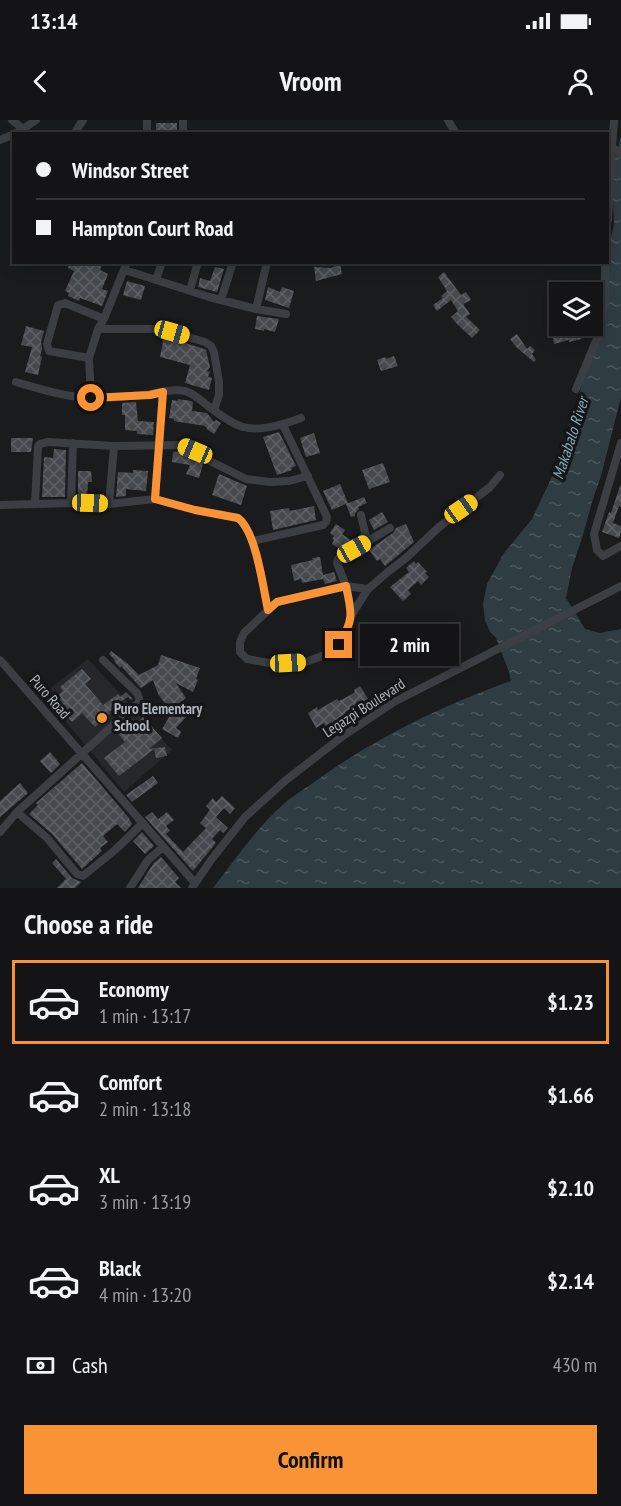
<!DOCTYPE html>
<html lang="en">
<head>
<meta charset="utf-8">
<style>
	:root { --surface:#141416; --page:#212123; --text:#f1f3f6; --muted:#9d9ea1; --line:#333335; --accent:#fa9335 }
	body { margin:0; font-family:"PT Sans Narrow",sans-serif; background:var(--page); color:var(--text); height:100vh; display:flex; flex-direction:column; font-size:22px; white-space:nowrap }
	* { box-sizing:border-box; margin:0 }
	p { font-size:20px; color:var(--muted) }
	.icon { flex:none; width:33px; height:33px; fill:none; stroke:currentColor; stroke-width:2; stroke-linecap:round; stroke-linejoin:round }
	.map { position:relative; height:768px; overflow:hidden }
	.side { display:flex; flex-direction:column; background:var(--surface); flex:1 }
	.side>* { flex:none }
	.hud { position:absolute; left:12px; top:12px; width:597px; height:132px; border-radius:0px; box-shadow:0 3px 15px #0003,0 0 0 2px var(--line); display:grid; align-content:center; height:132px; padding:0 24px; background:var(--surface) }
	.buttons { position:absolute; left:549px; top:162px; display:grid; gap:12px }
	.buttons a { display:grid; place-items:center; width:54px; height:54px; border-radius:0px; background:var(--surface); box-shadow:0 3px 15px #0003,0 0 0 2px var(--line); font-size:30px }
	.end { position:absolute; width:27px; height:27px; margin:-14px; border:8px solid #fa9335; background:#111; box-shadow:0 0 0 3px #111 }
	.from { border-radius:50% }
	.bubble { position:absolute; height:42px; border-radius:0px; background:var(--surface); box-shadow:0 3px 15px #0003,0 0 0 2px var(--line); font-size:20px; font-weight:800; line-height:42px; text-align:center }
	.car { position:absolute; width:18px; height:36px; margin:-18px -9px; border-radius:8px; box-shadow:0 0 4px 2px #0007; background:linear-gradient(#f5c518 24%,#345 0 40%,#f5c518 0 76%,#345 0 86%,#f5c518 0) }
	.hud b { display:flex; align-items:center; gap:21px; height:57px; font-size:22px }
	.hud b+b { border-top:2px solid var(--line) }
	.hud i { width:15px; height:15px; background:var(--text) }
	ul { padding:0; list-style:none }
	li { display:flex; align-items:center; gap:18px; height:84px; margin:0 12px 9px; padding:0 12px; border:3px solid transparent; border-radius:0px }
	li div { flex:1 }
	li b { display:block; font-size:22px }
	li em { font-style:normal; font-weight:800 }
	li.current { border-color:var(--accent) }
	li>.icon { width:54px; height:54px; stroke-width:1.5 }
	h2 { padding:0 24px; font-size:27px; line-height:72px }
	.pay { display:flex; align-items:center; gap:15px; height:66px; padding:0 24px; font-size:22px }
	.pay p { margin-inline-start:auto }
	.primary-button { display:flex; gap:12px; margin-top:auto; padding:12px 24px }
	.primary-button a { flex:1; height:69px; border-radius:0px; background:var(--accent); color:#111; font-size:24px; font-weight:800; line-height:69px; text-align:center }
	.status { display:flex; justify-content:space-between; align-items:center; height:42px; padding:0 30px; background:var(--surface); direction:ltr }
	.status svg { height:16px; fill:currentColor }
	header { display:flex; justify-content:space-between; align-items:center; height:78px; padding:0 24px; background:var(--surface); font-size:27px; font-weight:800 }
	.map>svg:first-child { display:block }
	.built { fill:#26272a }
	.water { fill:url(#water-ripples) }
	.building { fill:url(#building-cross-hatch) }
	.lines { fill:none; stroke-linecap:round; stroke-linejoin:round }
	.minor { stroke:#3b3e42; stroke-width:8 }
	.route { stroke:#fa9335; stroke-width:8 }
	.poi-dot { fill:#fa9335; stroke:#151618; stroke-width:2 }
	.labels { text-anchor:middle; stroke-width:6; stroke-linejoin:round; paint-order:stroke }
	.street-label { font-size:15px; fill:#acb5bd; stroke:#151618 }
	.poi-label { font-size:15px; font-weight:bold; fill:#acb5bd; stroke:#151618; text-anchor:start }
	.water-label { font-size:16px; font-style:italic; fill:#83a9b9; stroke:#151618 }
</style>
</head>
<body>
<div class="status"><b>13:14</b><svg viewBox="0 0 49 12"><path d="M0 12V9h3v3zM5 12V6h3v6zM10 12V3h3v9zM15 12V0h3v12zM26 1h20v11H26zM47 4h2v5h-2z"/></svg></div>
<header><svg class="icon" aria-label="back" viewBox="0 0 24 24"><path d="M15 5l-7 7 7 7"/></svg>Vroom<svg class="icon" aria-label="person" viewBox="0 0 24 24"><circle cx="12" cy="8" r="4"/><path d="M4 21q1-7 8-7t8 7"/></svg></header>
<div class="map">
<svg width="621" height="768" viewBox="0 0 621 768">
	<defs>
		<pattern id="water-ripples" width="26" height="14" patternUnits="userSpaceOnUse" patternTransform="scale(1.5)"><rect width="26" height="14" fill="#2f3d42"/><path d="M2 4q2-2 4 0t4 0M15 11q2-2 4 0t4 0" fill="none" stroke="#4a575b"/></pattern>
		<pattern id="building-cross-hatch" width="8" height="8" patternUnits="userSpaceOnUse" patternTransform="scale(1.5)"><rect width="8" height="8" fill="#46494d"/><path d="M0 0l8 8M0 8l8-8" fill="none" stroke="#5e6165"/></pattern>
	</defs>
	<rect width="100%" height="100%" fill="#1a1b1d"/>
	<path class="built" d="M88,539L172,630L124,672L82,621L42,575Z"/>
	<path class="water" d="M621,16V277L601,356L592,382L583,415L572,448L566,478L585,509L600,513L621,509V768H213C236,738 258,706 287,681C295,675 304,669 313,663C373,619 441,586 511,561L509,552L496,518L490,512L485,500L483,484L487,464L504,433L532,399L556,348L574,296L583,260L608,179V132L614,104L612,42L616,35Z"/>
	<path class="building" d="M156,3H177V14H156Z
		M70,142H103L100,150L108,154L102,169L108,171L102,186L80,178L79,181L68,176L69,173L65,171L74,151L68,148Z
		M340,144L342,154L316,161L314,147L331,148Z
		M215,147L224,149L217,172L198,167L200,158L210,161Z
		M444,152L461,175L466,172L471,180L463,184L470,194L466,197L480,210L472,218L457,204L451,197L458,191L451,180L437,191L433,185L443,178L441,176L447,171L438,157Z
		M127,161L145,166L141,180L123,175Z
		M268,167L280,172L282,167L294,171L289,188L265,180Z
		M257,196L279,199L275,212L264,209V211L255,209Z
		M26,206L44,211L41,222L42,229L40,236L42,237L38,255L25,252L32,227L21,225Z
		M560,206H568L572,212L578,211L582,219L569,222V220L554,224L553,218L566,214Z
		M517,214L527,229L530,226L535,230L532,234L536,240L534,242L516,227L510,219Z
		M164,217L202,228L206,230L210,247L207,251L210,252L208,257L212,258L209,270L185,263L190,245L160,237Z
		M394,236L398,246L381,251L377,240L385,237L386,239Z
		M178,279L191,281L193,282L192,291L207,293L214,302L216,300L221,303L214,314L208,310L205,306L174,301V299L169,298L172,280L178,281Z
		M136,282L138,301L154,302L153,315L137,314V311L125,310V295H122V283Z
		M279,312L296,346L291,348L292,350L277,355L263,317Z
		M314,313L320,333L306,337L300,318Z
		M11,318H33L31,332H11Z
		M54,329L66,330L65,377H42L44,337L53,338Z
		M181,331L192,337L203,344L199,358L186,354L190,345L172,342L173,332Z
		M383,343L390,362L369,369L362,350Z
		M133,350L148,351L146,371L126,369V376L116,377L118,352L133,353Z
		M78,351H91L92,362H88L87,376H78Z
		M219,354L247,366L241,385L212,375Z
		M340,364L348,383L332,390L323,371Z
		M620,366H621V387L619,386L613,403L621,406V413L619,418L602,412L609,392L611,393Z
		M364,377L367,383L358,387L359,389L355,393V396L351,397L346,384Z
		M314,386L316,400L273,410L270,391L289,388L290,391Z
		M382,392L388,402L374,410L369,400Z
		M336,404L345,410L342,414L352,421L350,425L344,428L342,426L340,429L332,424L334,420L332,419L334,416L330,413Z
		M406,404L414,422L385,446L380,439L377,441L369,430L393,413L396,408Z
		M320,437L323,455L334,452L337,461L325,464L323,459L302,463L301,459L294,461L291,445L313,440L312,438Z
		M414,441L416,444L418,442L427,452L425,453L429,457L421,465L418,461L408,470L411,474L403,481L390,467L409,452L406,448Z
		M111,531L127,543L139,555L158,545L161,535L200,548L196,559L198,560L193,572L176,563L186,578L176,586L187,596L176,608L181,612L178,618L162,609L171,594L164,588L167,586L158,574L153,560L141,568L121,546L120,548L114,541L115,540L109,534Z
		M82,549L91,559L85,564L98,579L96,581L98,579L103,585L118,574L120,577L126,572L133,579L131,580L128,577L123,580L109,592L110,594L95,607L82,593L72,602L60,589L57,592L49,583L63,571L60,567Z
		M360,566L368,579L345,592L346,594L340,598L346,607L338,611L332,602L325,606L324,603L316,608L308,593L317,587L318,590L337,579L339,581L345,578L355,572L354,570Z
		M143,597L162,618L149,629L165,627L167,636L156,638L154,629L119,656L104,638L125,622L116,611L125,604L130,610Z
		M50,632L60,644L51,653L40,641Z
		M82,643L129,698L132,704L125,712L117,704L103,716L108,722L100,728L102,731L82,749L52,714L29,694L38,685L36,683Z
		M153,656L158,663L132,682L126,675Z
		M20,663L28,673L0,697V681Z
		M222,676L235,688L230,694L224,688L216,697L228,708L223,713L220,710L212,719L216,723L193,751L145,697L152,692L158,699L167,692L174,700L166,706L170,711L166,714L183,732L206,708L200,703L210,690L206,686L213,678L216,682Z
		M142,712L154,726L145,734L133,721Z
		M161,737L179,758L175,762L181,768H138L153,744Z
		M56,739L72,758L81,762L75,768H57L66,759L52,743Z"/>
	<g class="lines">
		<path class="minor" d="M12,0L23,9
			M448,0L456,14
			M614,0L612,29L621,31
			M14,14L23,9L36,0
			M74,14L83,0
			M147,14V0
			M183,14V0
			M0,20L14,14
			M608,100L612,29
			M318,142H331
			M125,150L209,177L256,189L286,194
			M156,160L162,142
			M190,170L198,142
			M221,180L233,142
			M256,189L267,142
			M98,209H161L205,222L211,226L214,232L219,262V275L214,290
			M89,238L49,231L47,224L58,185L65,183L104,199
			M16,262C40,269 63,276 88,278C106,279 125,276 143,275C157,274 171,268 185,271C193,273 201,280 208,286C216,292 234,305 243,307C260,312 285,304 301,298
			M576,269L598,216L605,183V142
			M91,278L89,238L98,209L104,199L127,142
			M621,323L594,414L597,430L603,436L621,426
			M155,379L163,272
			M35,383L38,326L40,324L48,322L114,326L182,325L195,331L208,340L246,359L270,362L289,361L308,356
			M71,383L73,323
			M109,384L114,326
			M0,385L71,383L109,384L155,379L195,390L238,398C256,411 263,468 268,490
			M361,395L367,422
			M253,421L323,405L326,402L327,397L283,305
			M368,469L346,466L277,482L244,513L240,522V532L247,539L274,544L306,542L327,534L339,525L347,512L352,494L368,469L389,451L406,438L438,408L490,367L500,355
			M352,494L346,466L337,443L338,439L390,408
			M0,540L195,763
			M17,692L47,718L77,754L83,756L115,730L143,703
			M0,712L17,692L139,582V578L137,573L103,540
			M130,768L148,740L163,727
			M192,768L211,740L245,697L286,660L343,616L394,582L621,466"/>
	</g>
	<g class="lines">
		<path class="route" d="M91,278L150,275L163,272L155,379L195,390L238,398C256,411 263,467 268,490L277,482L346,466C352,494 354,499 339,525"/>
	</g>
	<circle class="poi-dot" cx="102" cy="598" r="6"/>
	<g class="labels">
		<g class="street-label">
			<text transform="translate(50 577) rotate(49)" y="5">Puro Road</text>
			<text transform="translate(364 588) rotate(-33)" y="5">Legazpi Boulevard</text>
		</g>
		<g class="poi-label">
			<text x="114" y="594">Puro Elementary<tspan x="114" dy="17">School</tspan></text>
		</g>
		<g class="water-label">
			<text transform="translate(570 318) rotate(-72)" y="6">Makabalo River</text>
		</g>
	</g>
</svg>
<div class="buttons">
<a><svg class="icon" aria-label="layers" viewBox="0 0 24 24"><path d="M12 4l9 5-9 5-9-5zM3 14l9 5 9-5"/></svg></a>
</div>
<i class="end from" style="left:91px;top:278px"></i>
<i class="end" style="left:339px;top:525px"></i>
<div class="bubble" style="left:360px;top:504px;width:99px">2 min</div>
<i class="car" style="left:172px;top:212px;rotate:106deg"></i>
<i class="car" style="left:195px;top:331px;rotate:293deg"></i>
<i class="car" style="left:90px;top:383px;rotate:92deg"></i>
<i class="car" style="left:461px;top:389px;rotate:55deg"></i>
<i class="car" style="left:354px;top:429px;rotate:61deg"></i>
<i class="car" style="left:288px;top:543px;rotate:87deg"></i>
<div class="hud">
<b><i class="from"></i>Windsor Street</b>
<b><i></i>Hampton Court Road</b>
</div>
</div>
<section class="side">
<h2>Choose a ride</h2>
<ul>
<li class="current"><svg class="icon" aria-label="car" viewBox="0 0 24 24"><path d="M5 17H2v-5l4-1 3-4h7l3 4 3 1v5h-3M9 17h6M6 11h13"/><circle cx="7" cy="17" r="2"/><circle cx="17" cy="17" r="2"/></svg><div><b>Economy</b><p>1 min · 13:17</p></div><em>$1.23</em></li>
<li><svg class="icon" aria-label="car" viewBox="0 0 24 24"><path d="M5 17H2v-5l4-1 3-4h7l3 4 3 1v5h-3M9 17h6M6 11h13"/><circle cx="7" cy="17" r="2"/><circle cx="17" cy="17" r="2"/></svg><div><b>Comfort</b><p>2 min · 13:18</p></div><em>$1.66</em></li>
<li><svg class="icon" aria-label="car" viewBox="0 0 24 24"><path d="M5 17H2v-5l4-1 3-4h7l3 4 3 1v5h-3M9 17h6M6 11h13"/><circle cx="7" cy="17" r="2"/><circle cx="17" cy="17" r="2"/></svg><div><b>XL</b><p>3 min · 13:19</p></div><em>$2.10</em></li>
<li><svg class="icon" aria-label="car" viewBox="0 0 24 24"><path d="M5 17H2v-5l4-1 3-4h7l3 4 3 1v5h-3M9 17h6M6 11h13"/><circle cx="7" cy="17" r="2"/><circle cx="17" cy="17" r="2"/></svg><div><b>Black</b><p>4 min · 13:20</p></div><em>$2.14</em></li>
</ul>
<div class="pay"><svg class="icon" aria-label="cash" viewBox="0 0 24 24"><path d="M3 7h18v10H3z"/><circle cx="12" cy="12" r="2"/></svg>Cash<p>430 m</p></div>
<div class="primary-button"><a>Confirm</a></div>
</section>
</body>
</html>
